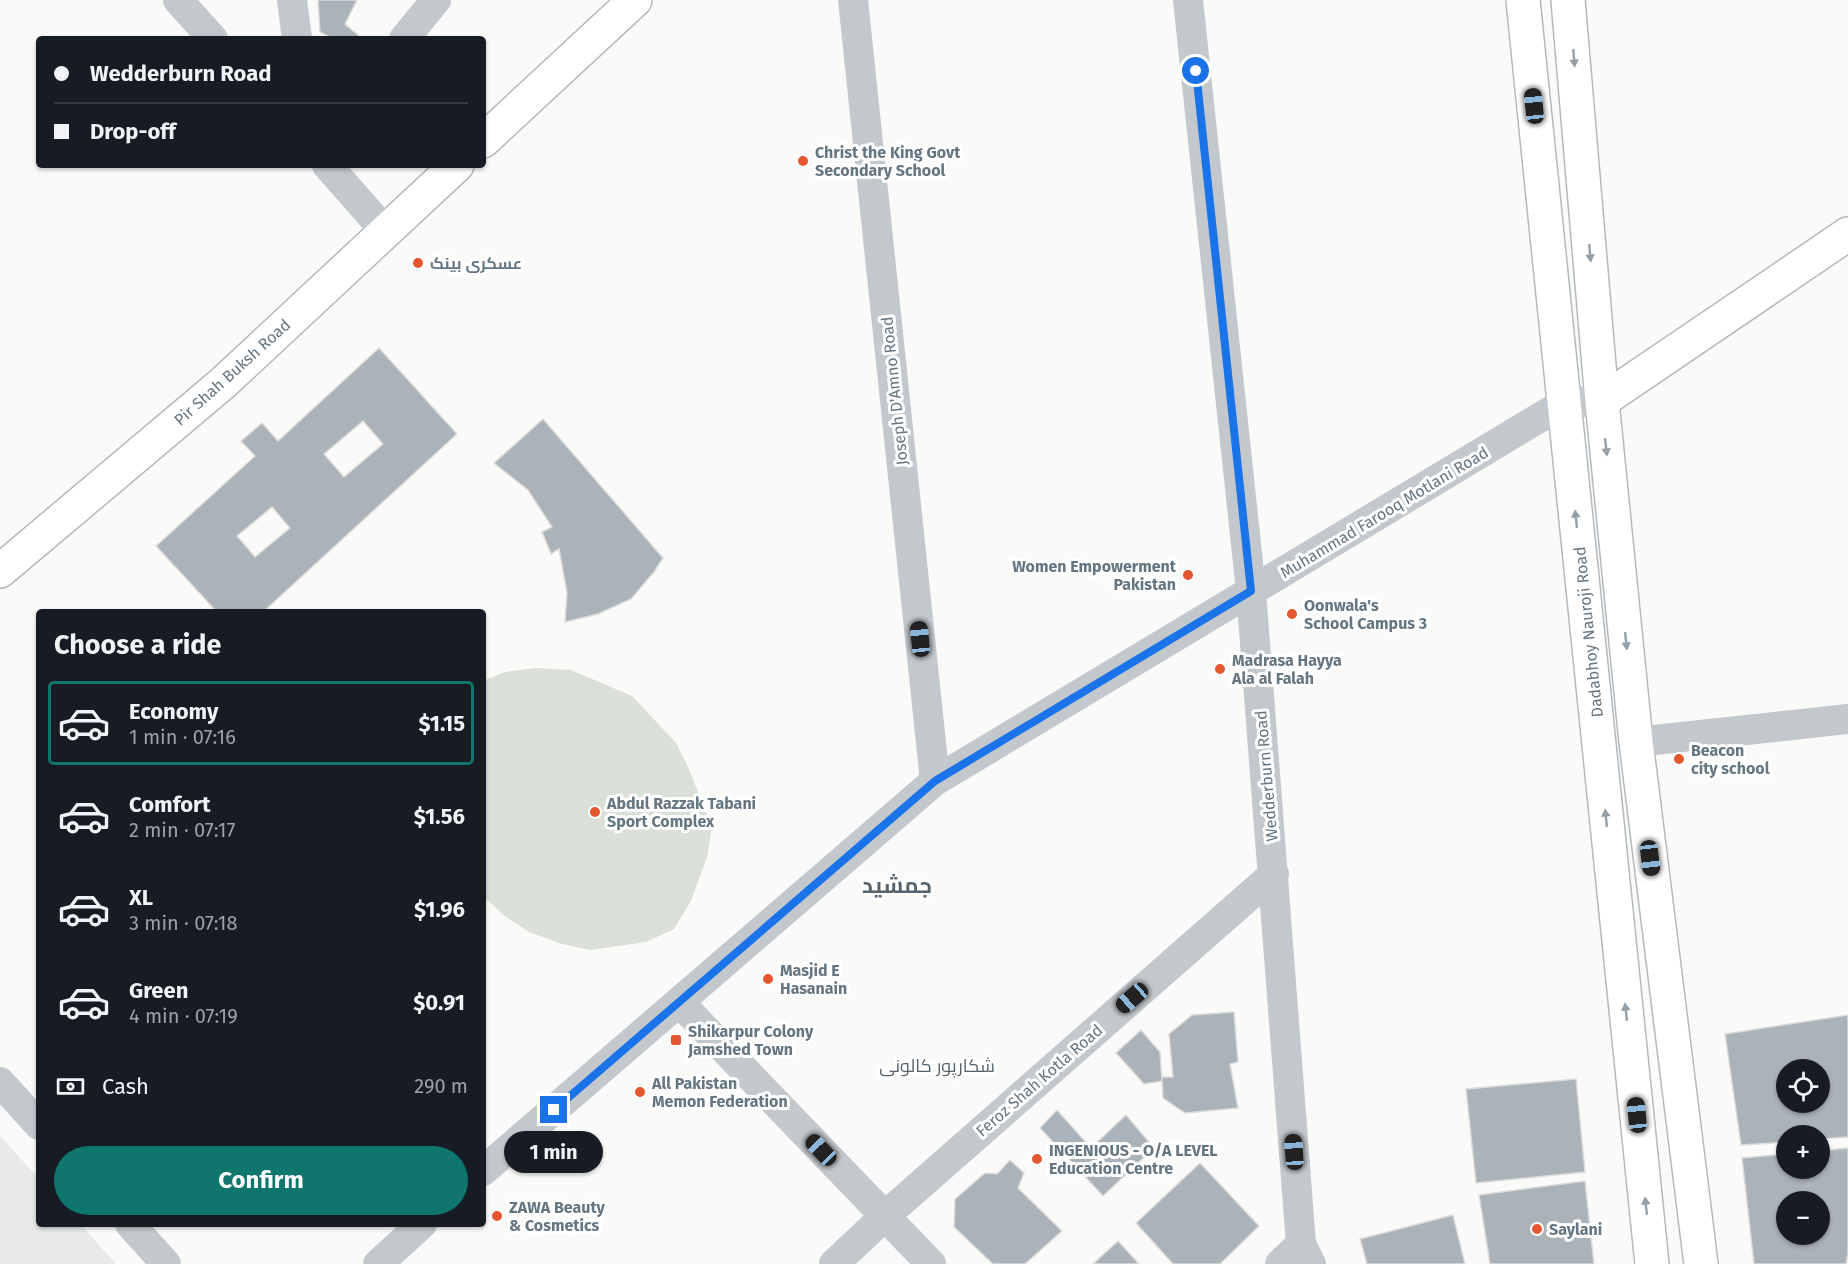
<!DOCTYPE html>
<html lang="en">
<head>
<meta charset="utf-8">
<style>
	:root { --surface:#171b24; --page:#20242c; --text:#f1f3f6; --muted:#9ea1a6; --line:#363941; --accent:#0f766e }
	body { margin:0; font-family:"Fira Sans",Cairo,sans-serif; background:var(--page); color:var(--text); height:100vh; display:flex; flex-direction:column; font-size:22px; white-space:nowrap }
	* { box-sizing:border-box; margin:0 }
	p { font-size:20px; color:var(--muted) }
	.icon { flex:none; width:33px; height:33px; fill:none; stroke:currentColor; stroke-width:2; stroke-linecap:round; stroke-linejoin:round }
	.map { position:relative; flex:1; overflow:hidden }
	.sheet { position:absolute; left:36px; top:609px; width:450px; height:618px; display:flex; flex-direction:column; background:var(--surface); border-radius:6px; box-shadow:0 2px 4px #0004 }
	.sheet>* { flex:none }
	.hud { position:absolute; left:36px; top:36px; width:450px; height:132px; border-radius:6px; box-shadow:0 2px 4px #0004; display:grid; align-content:center; height:132px; padding:0 18px; background:var(--surface) }
	.controls { position:absolute; left:1776px; top:1059px; display:grid; gap:12px }
	.controls a { display:grid; place-items:center; width:54px; height:54px; border-radius:50%; background:var(--surface); box-shadow:0 2px 4px #0004; font-size:30px }
	.end { position:absolute; width:27px; height:27px; margin:-14px; border:8px solid #1a73e8; background:#fff; box-shadow:0 0 0 3px #fff }
	.from { border-radius:50% }
	.bubble { position:absolute; height:42px; border-radius:21px; background:var(--surface); box-shadow:0 2px 4px #0004; font-size:20px; font-weight:700; line-height:42px; text-align:center }
	.car { position:absolute; width:18px; height:36px; margin:-18px -9px; border-radius:8px; box-shadow:0 0 4px 2px #0007; background:linear-gradient(#222 24%,#8ab4d8 0 40%,#222 0 76%,#8ab4d8 0 86%,#222 0) }
	.hud b { display:flex; align-items:center; gap:21px; height:57px; font-size:22px }
	.hud b+b { border-top:2px solid var(--line) }
	.hud i { width:15px; height:15px; background:var(--text) }
	ul { padding:0; list-style:none }
	li { display:flex; align-items:center; gap:18px; height:84px; margin:0 12px 9px; padding:0 6px; border:3px solid transparent; border-radius:6px }
	li div { flex:1 }
	li b { display:block; font-size:22px }
	li em { font-style:normal; font-weight:700 }
	li.current { border-color:var(--accent) }
	li>.icon { width:54px; height:54px; stroke-width:1.5 }
	h2 { padding:0 18px; font-size:27px; line-height:72px }
	.pay { display:flex; align-items:center; gap:15px; height:66px; padding:0 18px; font-size:22px }
	.pay p { margin-inline-start:auto }
	.cta { display:flex; gap:12px; margin-top:auto; padding:12px 18px }
	.cta a { flex:1; height:69px; border-radius:36px; background:var(--accent); color:#fff; font-size:24px; font-weight:700; line-height:69px; text-align:center }
	.map>svg:first-child { display:block }
	.built { fill:#e8e9e9 }
	.green { fill:#dadfd7 }
	.building { fill:#aab3b9; stroke:#dcdcda; stroke-width:1.5; fill-rule:evenodd }
	.lines { fill:none; stroke-linecap:round; stroke-linejoin:round }
	.secondary-casing { stroke:#b3babf; stroke-width:36 }
	.street { stroke:#c3c8cc; stroke-width:30 }
	.secondary { stroke:#fff; stroke-width:33 }
	.oneway { fill:#939fa8 }
	.route { stroke:#1a73e8; stroke-width:8 }
	.poi-dot { fill:#e4572e; stroke:#fff; stroke-width:2 }
	.labels { text-anchor:middle; stroke-width:6; stroke-linejoin:round; paint-order:stroke }
	.poi-label { font-size:16px; font-weight:bold; fill:#657683; stroke:#fff; text-anchor:start }
	.street-label { font-size:16px; fill:#657683; stroke:#fff }
	.neighbourhood-label { font-size:18px; fill:#57646e; stroke:#fff }
	.district-label { font-size:22px; font-weight:bold; fill:#57646e; stroke:#fff }
</style>
</head>
<body>
<div class="map">
<svg width="1848" height="1264" viewBox="0 0 1848 1264">
	<rect width="100%" height="100%" fill="#fafaf8"/>
	<path class="built" d="M0,1136L39,1179V1224H80L116,1264H0Z"/>
	<path class="green" d="M535,668L571,670L632,696L676,743L688,767L712,827L707,857L691,901L674,929L646,942L590,950L562,944L529,932L505,916L483,896V681L505,672Z"/>
	<path class="building" d="M318,0H357L345,24L359,36L356,39H329L330,37L320,32Z
		M379,348L457,434L263,612H217L156,546L255,456L241,441L262,423L278,441ZM363,421L383,444L344,477L324,454ZM272,507L290,528L255,557L237,536Z
		M543,419L663,558L654,572L631,599L598,614L565,622L567,593L559,549L551,554L542,532L552,527L528,490L494,463Z
		M1234,1012L1238,1062L1230,1064L1238,1108L1185,1113L1163,1098L1162,1077H1173L1169,1034L1192,1015Z
		M1848,1015V1137L1820,1139V1136H1786V1142L1741,1145L1725,1034ZM1786,1070H1820V1102H1786Z
		M1141,1030L1160,1052L1162,1081L1144,1084L1116,1053Z
		M1576,1079L1585,1172L1476,1183L1466,1089Z
		M1057,1110L1091,1148L1126,1115L1154,1148L1103,1196L1040,1128Z
		M1848,1148V1254L1846,1264H1754L1742,1158L1786,1154V1168H1820V1151ZM1786,1202H1820V1234H1786Z
		M1010,1160L1024,1173L1018,1188L1062,1231L1025,1264H993L954,1227L955,1199L985,1173L997,1174Z
		M1200,1163L1259,1226L1220,1264H1173L1136,1223Z
		M1585,1181L1594,1264H1490L1479,1195Z
		M1453,1215L1465,1264H1367L1360,1239Z
		M1118,1241L1139,1264H1093Z"/>
	<g class="lines">
		<defs>
			<path id="secondary" d="M1523,0L1652,1264
				M1568,0L1602,401L1636,742L1701,1264
				M483,141L635,0
				M1602,401L1848,234
				M0,571L223,383L457,165"/>
		</defs>
		<use href="#secondary" class="secondary-casing"/>
		<path class="street" d="M178,0L213,39
			M292,0L297,39
			M853,0L935,781
			M1188,0L1251,591L1301,1244L1311,1264
			M404,39L436,0
			M327,165L386,232
			M1636,742L1848,719
			M679,1002L931,1264
			M0,1082L39,1125
			M483,1171L935,781L1564,403L1602,401
			M130,1224L166,1264
			M378,1264L422,1224
			M834,1264L885,1216L1274,874
			M1280,1264L1301,1244"/>
		<use href="#secondary" class="secondary"/>
	</g>
	<defs><path id="oneway-solid" d="M-6-.8H1V-3.2L6.5 0L1 3.2V.8H-6Z" transform="scale(1.5)"/></defs>
	<g class="oneway">
		<use href="#oneway-solid" transform="translate(1574 58) rotate(85)"/>
		<use href="#oneway-solid" transform="translate(1590 253) rotate(85)"/>
		<use href="#oneway-solid" transform="translate(1606 447) rotate(84)"/>
		<use href="#oneway-solid" transform="translate(1576 519) rotate(-96)"/>
		<use href="#oneway-solid" transform="translate(1626 641) rotate(84)"/>
		<use href="#oneway-solid" transform="translate(1606 818) rotate(-96)"/>
		<use href="#oneway-solid" transform="translate(1626 1012) rotate(-96)"/>
		<use href="#oneway-solid" transform="translate(1646 1206) rotate(-96)"/>
	</g>
	<g class="lines">
		<path class="route" d="M554,1110L935,781L1251,591L1196,71"/>
	</g>
	<g class="poi-dot">
		<circle cx="803" cy="161" r="6"/>
		<circle cx="418" cy="263" r="6"/>
		<circle cx="1188" cy="575" r="6"/>
		<circle cx="1292" cy="614" r="6"/>
		<circle cx="1220" cy="669" r="6"/>
		<circle cx="1679" cy="759" r="6"/>
		<circle cx="595" cy="812" r="6"/>
		<circle cx="768" cy="979" r="6"/>
		<rect x="670" y="1034" width="12" height="12" rx="3"/>
		<circle cx="640" cy="1092" r="6"/>
		<circle cx="1037" cy="1159" r="6"/>
		<circle cx="497" cy="1216" r="6"/>
		<circle cx="1537" cy="1229" r="6"/>
	</g>
	<g class="labels">
		<g class="poi-label">
			<text x="815" y="158">Christ the King Govt<tspan x="815" dy="18">Secondary School</tspan></text>
			<text x="430" y="269">عسکری بینک</text>
			<text x="1176" y="572" text-anchor="end">Women Empowerment<tspan x="1176" dy="18">Pakistan</tspan></text>
			<text x="1304" y="611">Oonwala's<tspan x="1304" dy="18">School Campus 3</tspan></text>
			<text x="1232" y="666">Madrasa Hayya<tspan x="1232" dy="18">Ala al Falah</tspan></text>
			<text x="1691" y="756">Beacon<tspan x="1691" dy="18">city school</tspan></text>
			<text x="607" y="809">Abdul Razzak Tabani<tspan x="607" dy="18">Sport Complex</tspan></text>
			<text x="780" y="976">Masjid E<tspan x="780" dy="18">Hasanain</tspan></text>
			<text x="688" y="1037">Shikarpur Colony<tspan x="688" dy="18">Jamshed Town</tspan></text>
			<text x="652" y="1089">All Pakistan<tspan x="652" dy="18">Memon Federation</tspan></text>
			<text x="1049" y="1156">INGENIOUS - O/A LEVEL<tspan x="1049" dy="18">Education Centre</tspan></text>
			<text x="509" y="1213">ZAWA Beauty<tspan x="509" dy="18">&amp; Cosmetics</tspan></text>
			<text x="1549" y="1235">Saylani</text>
		</g>
		<g class="street-label">
			<text transform="translate(232 372) rotate(-42)" y="6">Pir Shah Buksh Road</text>
			<text transform="translate(894 391) rotate(-96)" y="6">Joseph D'Amno Road</text>
			<text transform="translate(1384 512) rotate(-31)" y="6">Muhammad Farooq Motlani Road</text>
			<text transform="translate(1588 632) rotate(-96)" y="6">Dadabhoy Nauroji Road</text>
			<text transform="translate(1266 776) rotate(-95)" y="6">Wedderburn Road</text>
			<text transform="translate(1039 1080) rotate(-41)" y="6">Feroz Shah Kotla Road</text>
		</g>
		<g class="neighbourhood-label">
			<text x="937" y="1072">شکارپور کالونی</text>
		</g>
		<g class="district-label">
			<text x="897" y="893">جمشید</text>
		</g>
	</g>
</svg>
<div class="controls">
<a><svg class="icon" aria-label="locate" viewBox="0 0 24 24"><circle cx="12" cy="12" r="6"/><path d="M12 2v4M12 18v4M2 12h4M18 12h4"/></svg></a>
<a>+</a>
<a>−</a>
</div>
<i class="end from" style="left:1196px;top:71px"></i>
<i class="end" style="left:554px;top:1110px"></i>
<div class="bubble" style="left:504px;top:1131px;width:99px">1 min</div>
<i class="car" style="left:1534px;top:106px;rotate:354deg"></i>
<i class="car" style="left:920px;top:639px;rotate:354deg"></i>
<i class="car" style="left:1650px;top:858px;rotate:173deg"></i>
<i class="car" style="left:1132px;top:998px;rotate:229deg"></i>
<i class="car" style="left:1637px;top:1115px;rotate:354deg"></i>
<i class="car" style="left:821px;top:1150px;rotate:316deg"></i>
<i class="car" style="left:1294px;top:1152px;rotate:356deg"></i>
<div class="hud">
<b><i class="from"></i>Wedderburn Road</b>
<b><i></i>Drop-off</b>
</div>
<section class="sheet">
<h2>Choose a ride</h2>
<ul>
<li class="current"><svg class="icon" aria-label="car" viewBox="0 0 24 24"><path d="M5 17H2v-5l4-1 3-4h7l3 4 3 1v5h-3M9 17h6M6 11h13"/><circle cx="7" cy="17" r="2"/><circle cx="17" cy="17" r="2"/></svg><div><b>Economy</b><p>1 min · 07:16</p></div><em>$1.15</em></li>
<li><svg class="icon" aria-label="car" viewBox="0 0 24 24"><path d="M5 17H2v-5l4-1 3-4h7l3 4 3 1v5h-3M9 17h6M6 11h13"/><circle cx="7" cy="17" r="2"/><circle cx="17" cy="17" r="2"/></svg><div><b>Comfort</b><p>2 min · 07:17</p></div><em>$1.56</em></li>
<li><svg class="icon" aria-label="car" viewBox="0 0 24 24"><path d="M5 17H2v-5l4-1 3-4h7l3 4 3 1v5h-3M9 17h6M6 11h13"/><circle cx="7" cy="17" r="2"/><circle cx="17" cy="17" r="2"/></svg><div><b>XL</b><p>3 min · 07:18</p></div><em>$1.96</em></li>
<li><svg class="icon" aria-label="car" viewBox="0 0 24 24"><path d="M5 17H2v-5l4-1 3-4h7l3 4 3 1v5h-3M9 17h6M6 11h13"/><circle cx="7" cy="17" r="2"/><circle cx="17" cy="17" r="2"/></svg><div><b>Green</b><p>4 min · 07:19</p></div><em>$0.91</em></li>
</ul>
<div class="pay"><svg class="icon" aria-label="cash" viewBox="0 0 24 24"><path d="M3 7h18v10H3z"/><circle cx="12" cy="12" r="2"/></svg>Cash<p>290 m</p></div>
<div class="cta"><a>Confirm</a></div>
</section>
</div>
</body>
</html>
